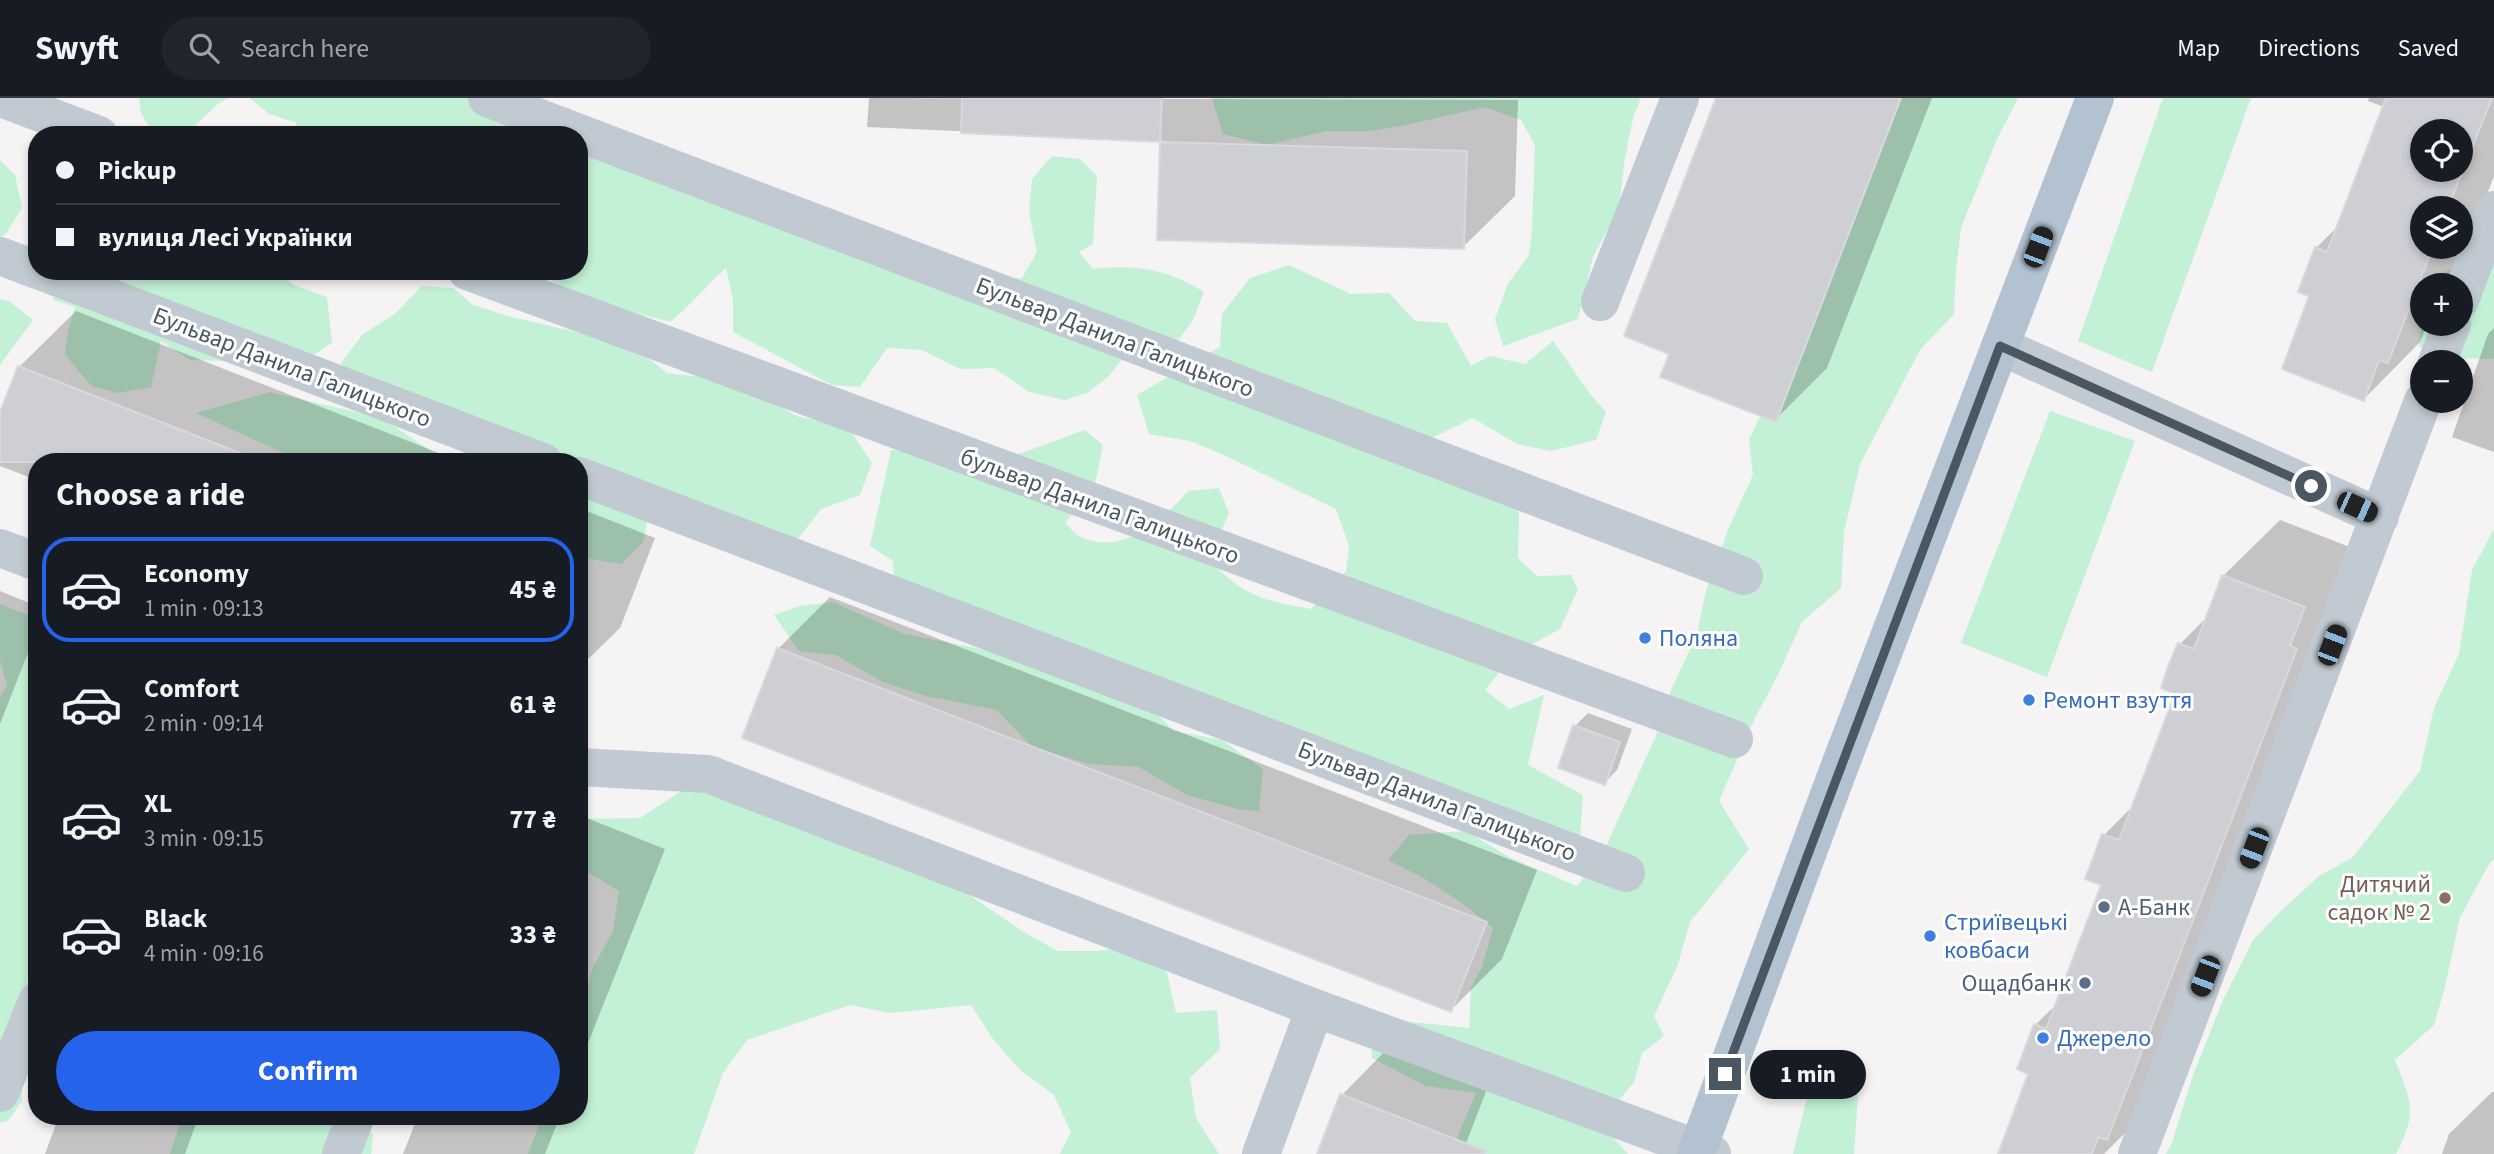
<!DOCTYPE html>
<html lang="en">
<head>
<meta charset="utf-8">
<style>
	:root { --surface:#171b24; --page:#20242c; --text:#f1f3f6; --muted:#9ea1a6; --line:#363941; --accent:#2563eb }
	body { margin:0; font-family:"Source Sans 3",sans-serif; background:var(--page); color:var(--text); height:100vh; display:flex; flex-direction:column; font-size:26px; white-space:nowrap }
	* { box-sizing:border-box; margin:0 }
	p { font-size:23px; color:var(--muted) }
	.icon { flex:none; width:38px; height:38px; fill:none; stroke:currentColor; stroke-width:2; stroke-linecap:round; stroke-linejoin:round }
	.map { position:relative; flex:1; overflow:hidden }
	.sheet { position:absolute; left:28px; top:355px; width:560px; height:672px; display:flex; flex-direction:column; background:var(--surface); border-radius:28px; box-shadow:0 4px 10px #0003 }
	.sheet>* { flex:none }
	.hud { position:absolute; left:28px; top:28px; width:560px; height:154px; border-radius:28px; box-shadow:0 4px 10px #0003; display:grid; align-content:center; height:154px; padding:0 28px; background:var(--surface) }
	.tools { position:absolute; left:2410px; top:21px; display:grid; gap:14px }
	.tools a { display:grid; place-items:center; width:63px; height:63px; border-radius:50%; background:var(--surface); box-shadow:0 4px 10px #0003; font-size:35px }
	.end { position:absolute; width:32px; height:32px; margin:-16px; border:9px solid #4a5661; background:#fff; box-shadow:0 0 0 4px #fff }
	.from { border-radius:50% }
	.bubble { position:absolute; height:49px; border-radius:24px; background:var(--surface); box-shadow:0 4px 10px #0003; font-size:23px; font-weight:700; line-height:49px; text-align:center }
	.car { position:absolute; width:21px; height:42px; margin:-21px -10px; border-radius:9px; box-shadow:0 0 5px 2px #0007; background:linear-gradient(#222 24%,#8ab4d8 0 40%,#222 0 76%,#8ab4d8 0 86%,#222 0) }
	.hud b { display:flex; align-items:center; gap:24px; height:66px; font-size:26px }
	.hud b+b { border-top:2px solid var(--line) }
	.hud i { width:18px; height:18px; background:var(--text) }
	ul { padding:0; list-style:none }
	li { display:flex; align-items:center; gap:21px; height:105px; margin:0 14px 10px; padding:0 14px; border:4px solid transparent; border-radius:28px }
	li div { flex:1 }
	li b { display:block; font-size:26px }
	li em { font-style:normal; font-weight:700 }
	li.current { border-color:var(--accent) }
	li>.icon { width:63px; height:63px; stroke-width:1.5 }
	h2 { padding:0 28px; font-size:32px; line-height:84px }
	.primary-button { display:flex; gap:14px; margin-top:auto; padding:14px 28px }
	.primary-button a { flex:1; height:80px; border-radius:42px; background:var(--accent); color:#fff; font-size:28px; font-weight:700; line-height:80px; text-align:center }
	header { display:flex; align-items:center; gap:42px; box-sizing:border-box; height:98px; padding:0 35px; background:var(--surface); border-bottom:2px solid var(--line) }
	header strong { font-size:33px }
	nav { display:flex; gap:38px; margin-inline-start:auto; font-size:24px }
	.search { width:490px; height:63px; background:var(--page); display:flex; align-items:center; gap:18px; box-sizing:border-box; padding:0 24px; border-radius:38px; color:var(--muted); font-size:26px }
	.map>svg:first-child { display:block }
	.green { fill:#c3f1d5 }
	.shadow { fill:#0003; fill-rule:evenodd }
	.building { fill:#cdcfd5; stroke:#d7d9de; stroke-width:2; fill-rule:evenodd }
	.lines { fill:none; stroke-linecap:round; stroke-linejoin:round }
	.minor { stroke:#c1cad2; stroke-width:38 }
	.major { stroke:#b3c2d1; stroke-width:38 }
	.route { stroke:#4a5661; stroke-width:9 }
	.shop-dot { fill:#3f7fe0; stroke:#fff; stroke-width:2.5 }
	.education-dot { fill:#8d6e63; stroke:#fff; stroke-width:2.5 }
	.service-dot { fill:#5c6f8a; stroke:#fff; stroke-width:2.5 }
	.labels { text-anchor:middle; stroke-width:6; stroke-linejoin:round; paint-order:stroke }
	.street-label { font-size:24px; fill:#4a5661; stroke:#fff }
	.shop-label { font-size:24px; fill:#366cbe; stroke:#fff; text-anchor:start }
	.education-label { font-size:24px; fill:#785e54; stroke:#fff; text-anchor:end }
	.service-label { font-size:24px; fill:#4e5e75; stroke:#fff; text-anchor:start }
</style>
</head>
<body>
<header>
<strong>Swyft</strong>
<div class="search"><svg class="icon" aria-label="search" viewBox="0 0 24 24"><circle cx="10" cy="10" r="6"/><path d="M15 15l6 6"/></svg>Search here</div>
<nav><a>Map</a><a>Directions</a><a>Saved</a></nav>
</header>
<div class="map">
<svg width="2494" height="1056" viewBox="0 0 2494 1056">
	<rect width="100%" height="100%" fill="#f5f3f3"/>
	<path class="green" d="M139,0H229L219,5L185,37H156L141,16Z
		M250,0H475L521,16L569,9L579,37H291L297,25L269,16Z
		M1212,0H1641L1633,20L1625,59L1619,110L1593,159L1578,221L1503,248L1495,221L1508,186L1529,157L1532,131L1535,47L1521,22L1485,9L1401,28L1368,33H1326L1267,47L1223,36Z
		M1880,0H2018L1997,41L1961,130L1956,172L1954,216L1920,252L1860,366L1844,434L1841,490L1802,524L1778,577L1755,620L1719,703L1749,751L1690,824L1677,869L1654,918L1664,938L1642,955L1634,984L1600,1025L1628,1056H1450L1476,995L1426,988L1372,960L1370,917L1411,924L1469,930L1471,889L1482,869L1493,830C1458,800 1429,782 1388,762L1409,737L1466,733L1509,759L1577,788L1603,755L1655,640L1671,592L1696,539L1706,493L1730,427L1753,377L1749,341L1780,279Z
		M2163,0H2251L2152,274L2078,243Z
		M579,37L989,182L1022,180L1037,154L1029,114L1032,81L1052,58L1080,61L1097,78L1093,146L1079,154L1093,171C1135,166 1167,171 1204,194L1193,222L1176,245L1139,239L1109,278L1087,295L1065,302L1029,294L994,270L960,271L922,252L887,250L860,289L832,287L733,234V202L726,170C706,187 691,208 670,224L569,197L541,173H579Z
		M0,62L15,77L22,110L5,137L0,139Z
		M2494,165V261L2459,260L2419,249L2422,219V226H2460V187H2426V182L2456,169Z
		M1289,167L1351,196L1389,195L1415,223L1447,225L1471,268L1490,258L1525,266L1553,243L1591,297L1606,314L1596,342L1551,353L1517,346L1473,320L1430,341L1513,383L1519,417L1518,460L1537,478L1571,477L1578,491L1560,531L1514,556L1485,592L1509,611L1544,597L1528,667L1583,697L1580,738L895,497L893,463L870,448L891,352L1019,356L1085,332L1103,347L1094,390L1065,425C1070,429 1075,437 1081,439C1123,458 1162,423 1188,393L1219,390L1229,415L1209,461C1244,499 1262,502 1311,511L1346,473L1349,448L1336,411L1224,357L1190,343L1149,336L1137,297L1220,249L1222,216L1250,180Z
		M53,173H279L292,186L327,199L332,245L313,257L230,263L190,262L161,243L151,289L117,295L91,288L65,256L68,232L75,209L53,202Z
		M422,188L453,190L473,207L508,218L605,241L643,256L667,275L710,280L775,306L799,319L846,326L872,365L860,397L821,411L794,446L579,364H529L341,294V265L363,236L395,216Z
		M0,201L9,203L33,222L0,267Z
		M270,294L382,320L438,358L472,359L492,364H303L196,315Z
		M2050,313L2135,343L2047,579L1961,545Z
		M579,396L648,420L643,444L621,466L579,459Z
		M2494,431V761L2489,766L2460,819L2445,889L2434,927L2395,962C2411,1003 2418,1014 2396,1056H2166L2172,1045L2193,977L2223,902L2253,842L2284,810L2319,778L2353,759L2420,673L2434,610L2459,556L2472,472Z
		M833,504L904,536L1023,559L1139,598L1174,633L1222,642L1263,671L1259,713L1237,711L1187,697L1139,669L1089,666L1031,648L997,612L926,598L883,584L836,557L799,553L774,517L800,508Z
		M0,506L37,521V812L25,901L22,1003L8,1023L0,1025V599L7,588L0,563Z
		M717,658L771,691L968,796L1022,833L1058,853H1098L1139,847L1167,875L1176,915L1217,912L1220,951L1190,980L1196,1020L1219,1056H1060L1071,1034L1054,997L1019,971L993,941L971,907L890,915L850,907L747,942L723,975L694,1056H528L542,1019L579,1018V919L593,869L613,834L619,793L579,769V721L640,720L708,676Z
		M1831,952L1860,968L1854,1056H1793L1811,984Z
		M182,1019H357L373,1037L371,1056H170Z"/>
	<path class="shadow" d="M869,0L1518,2L1515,98L1463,149L1159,140L1162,42L867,29Z
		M1718,0H1932L1827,270L1775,322L1671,255Z
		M2369,0H2494V78L2452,187H2422V226H2427L2420,244L2364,301L2311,197L2316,150L2339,127L2384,9L2368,3ZM2422,33H2460V72H2422ZM2422,110H2460V149H2422Z
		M76,213L462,364H37V382L0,368V319L19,269Z
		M2494,230V354L2452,339L2488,236Z
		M579,410L655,440L620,530L579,570Z
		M2280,422L2360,453L2139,1021L2104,1056H2026L2030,975L2035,927L2058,905L2103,786L2104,737L2136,705L2178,595L2180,546L2208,518L2223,478Z
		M0,493L37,508V532L0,626Z
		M830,499L1537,772L1502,861L1451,912L778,551Z
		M1588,615L1632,631L1617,672L1604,685L1575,628Z
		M579,717L665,751L579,968Z
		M1393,945L1490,983L1462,1056H1319L1342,997Z
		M2492,994H2494V1056H2442L2449,1036Z
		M59,1018H199L185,1056H45Z
		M418,1018H560L545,1056H403Z"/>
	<path class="building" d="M962,0H1162L1160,44L961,35Z
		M1716,0H1901L1776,324L1660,279L1669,256L1624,238Z
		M2386,0H2492L2448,110H2422V149H2433L2388,265L2379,262L2364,303L2282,271L2309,198L2298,194L2315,149L2327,154ZM2422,33H2460V72H2422Z
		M1160,44L1467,53L1464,151L1157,142Z
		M18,268L255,361L254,364H0V314Z
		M2222,477L2305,509L2290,548L2297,551L2177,864L2107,1042L2098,1039L2092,1056H1998L2028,976L2017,971L2034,926L2046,931L2101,787L2085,781L2102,736L2119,742L2175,596L2161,590L2169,566L2178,545L2194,551Z
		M777,550L1487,824L1451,914L742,640Z
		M1573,627L1620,644L1605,687L1558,670Z
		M1340,996L1486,1053L1485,1056H1317Z"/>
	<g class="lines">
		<path class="minor" d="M1,0L99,37
			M487,0L1744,478
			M0,158L37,172
			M40,173L543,364
			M467,173L1734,641
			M2460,202L2494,112
			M1600,204L1680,0
			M2000,248L2380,419
			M2437,264L2452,226
			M579,378L1626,775
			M0,450L37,464
			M579,669L708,676L1315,910L1712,1056
			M0,995L37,903
			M341,1056L356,1018
			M1261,1056L1315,910
			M2137,1056L2423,303"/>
		<path class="major" d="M1696,1056L1836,678L2095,0"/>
	</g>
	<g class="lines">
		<path class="route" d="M1725,976L2000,248L2311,388"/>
	</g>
	<g class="shop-dot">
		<circle cx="1645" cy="540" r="7"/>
		<circle cx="2029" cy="602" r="7"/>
		<circle cx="1930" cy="838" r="7"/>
		<circle cx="2043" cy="940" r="7"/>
	</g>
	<circle class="education-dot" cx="2445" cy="800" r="7"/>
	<g class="service-dot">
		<circle cx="2104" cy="809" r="7"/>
		<circle cx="2085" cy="885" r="7"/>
	</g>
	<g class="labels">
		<g class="street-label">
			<text transform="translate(1115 239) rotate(21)" y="8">Бульвар Данила Галицького</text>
			<text transform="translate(292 269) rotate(21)" y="8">Бульвар Данила Галицького</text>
			<text transform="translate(1100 408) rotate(20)" y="8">бульвар Данила Галицького</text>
			<text transform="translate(1437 703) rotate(21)" y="8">Бульвар Данила Галицького</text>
		</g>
		<g class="shop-label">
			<text x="1659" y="548">Поляна</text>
			<text x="2043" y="610">Ремонт взуття</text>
			<text x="1944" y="832">Стриївецькі<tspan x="1944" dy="28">ковбаси</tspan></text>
			<text x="2057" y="948">Джерело</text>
		</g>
		<g class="education-label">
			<text x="2431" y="794">Дитячий<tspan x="2431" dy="28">садок № 2</tspan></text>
		</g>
		<g class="service-label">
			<text x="2118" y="817">А-Банк</text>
			<text x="2071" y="893" text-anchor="end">Ощадбанк</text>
		</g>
	</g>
</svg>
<div class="tools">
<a><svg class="icon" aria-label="locate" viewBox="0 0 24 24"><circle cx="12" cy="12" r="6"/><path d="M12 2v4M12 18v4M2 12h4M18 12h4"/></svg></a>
<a><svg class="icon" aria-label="layers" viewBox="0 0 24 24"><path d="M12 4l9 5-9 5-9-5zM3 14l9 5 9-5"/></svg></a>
<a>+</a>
<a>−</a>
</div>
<i class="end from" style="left:2311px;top:388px"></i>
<i class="end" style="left:1725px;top:976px"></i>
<div class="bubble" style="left:1750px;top:952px;width:116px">1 min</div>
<i class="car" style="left:2038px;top:149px;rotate:21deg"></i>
<i class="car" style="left:2357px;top:409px;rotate:114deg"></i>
<i class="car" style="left:2332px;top:547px;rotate:21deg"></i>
<i class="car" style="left:2254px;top:750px;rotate:201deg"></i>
<i class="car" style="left:2205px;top:878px;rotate:201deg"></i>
<div class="hud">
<b><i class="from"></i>Pickup</b>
<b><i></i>вулиця Лесі Українки</b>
</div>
<section class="sheet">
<h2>Choose a ride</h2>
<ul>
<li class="current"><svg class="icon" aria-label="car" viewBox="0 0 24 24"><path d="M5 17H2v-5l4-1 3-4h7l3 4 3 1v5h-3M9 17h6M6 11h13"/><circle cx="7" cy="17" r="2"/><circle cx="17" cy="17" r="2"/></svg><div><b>Economy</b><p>1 min · 09:13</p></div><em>45 ₴</em></li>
<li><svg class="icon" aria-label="car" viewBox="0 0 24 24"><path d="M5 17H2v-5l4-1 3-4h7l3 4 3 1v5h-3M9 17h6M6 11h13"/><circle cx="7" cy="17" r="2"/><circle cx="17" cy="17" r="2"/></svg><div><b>Comfort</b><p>2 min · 09:14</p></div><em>61 ₴</em></li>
<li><svg class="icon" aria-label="car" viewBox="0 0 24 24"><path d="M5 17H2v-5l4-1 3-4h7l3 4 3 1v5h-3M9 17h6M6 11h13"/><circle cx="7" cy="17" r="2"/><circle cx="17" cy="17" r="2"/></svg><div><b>XL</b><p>3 min · 09:15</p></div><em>77 ₴</em></li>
<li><svg class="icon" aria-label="car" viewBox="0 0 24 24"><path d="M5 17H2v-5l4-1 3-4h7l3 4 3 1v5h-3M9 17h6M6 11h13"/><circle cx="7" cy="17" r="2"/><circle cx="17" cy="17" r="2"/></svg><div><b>Black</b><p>4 min · 09:16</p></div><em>33 ₴</em></li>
</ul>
<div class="primary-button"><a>Confirm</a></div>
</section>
</div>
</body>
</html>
